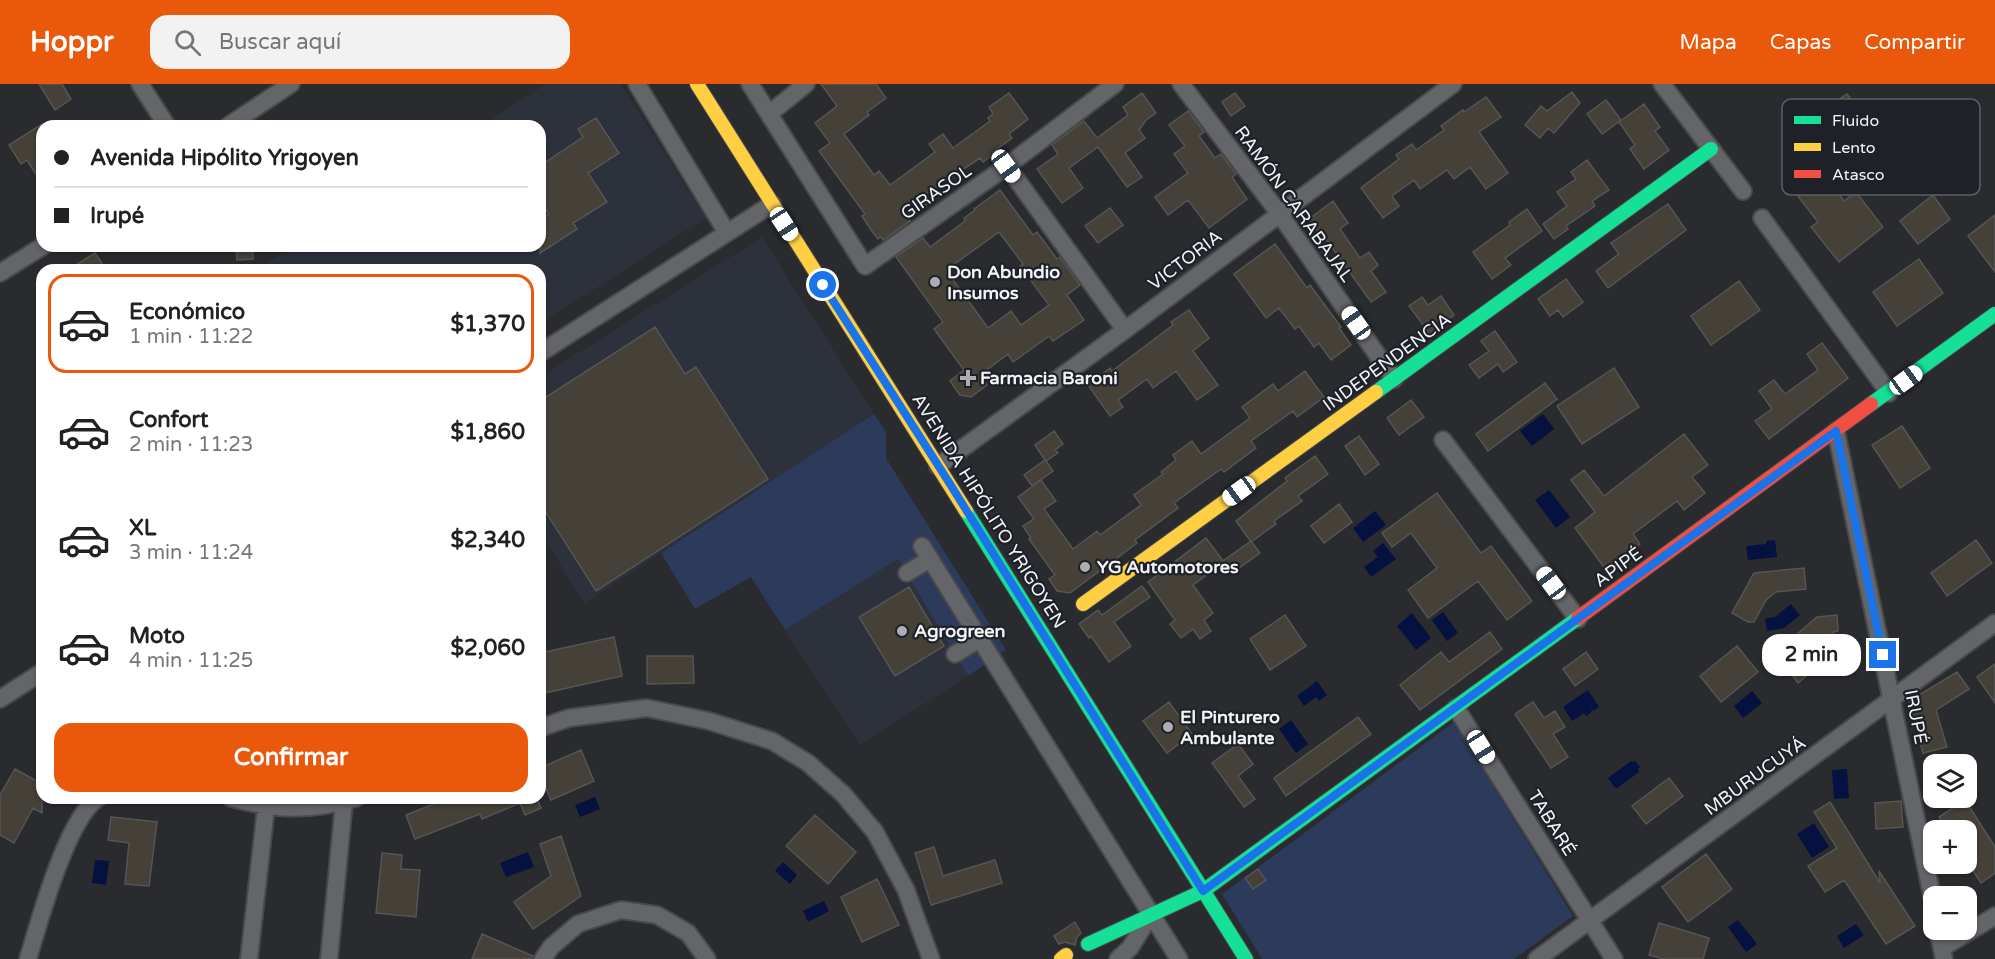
<!DOCTYPE html>
<html lang="es">
<head>
<meta charset="utf-8">
<style>
	:root { --surface:#fff; --page:#f2f2f2; --text:#222; --muted:#767676; --line:#e0e0e0; --accent:#ea580c }
	body { margin:0; font-family:"Varela Round",sans-serif; background:var(--page); color:var(--text); height:100vh; display:flex; flex-direction:column; font-size:22px; white-space:nowrap }
	* { box-sizing:border-box; margin:0 }
	p { font-size:20px; color:var(--muted) }
	.icon { flex:none; width:33px; height:33px; fill:none; stroke:currentColor; stroke-width:2; stroke-linecap:round; stroke-linejoin:round }
	.map { position:relative; flex:1; overflow:hidden }
	.details { position:absolute; left:36px; top:180px; width:510px; height:540px; display:flex; flex-direction:column; background:var(--surface); border-radius:18px; box-shadow:0 2px 4px #0004 }
	.details>* { flex:none }
	.guide { position:absolute; left:36px; top:36px; width:510px; height:132px; border-radius:18px; box-shadow:0 2px 4px #0004; display:grid; align-content:center; height:132px; padding:0 18px; background:var(--surface) }
	.tools { position:absolute; left:1923px; top:670px; display:grid; gap:12px }
	.tools a { display:grid; place-items:center; width:54px; height:54px; border-radius:12px; background:var(--surface); box-shadow:0 2px 4px #0004; font-size:30px }
	.end { position:absolute; width:27px; height:27px; margin:-14px; border:8px solid #1a73e8; background:#fff; box-shadow:0 0 0 3px #fff }
	.from { border-radius:50% }
	.bubble { position:absolute; height:42px; border-radius:18px; background:var(--surface); box-shadow:0 2px 4px #0004; font-size:20px; font-weight:700; line-height:42px; text-align:center }
	.car { position:absolute; width:18px; height:36px; margin:-18px -9px; border-radius:8px; box-shadow:0 0 4px 2px #0007; background:linear-gradient(#fff 24%,#345 0 40%,#fff 0 76%,#345 0 86%,#fff 0) }
	.guide b { display:flex; align-items:center; gap:21px; height:57px; font-size:22px }
	.guide b+b { border-top:2px solid var(--line) }
	.guide i { width:15px; height:15px; background:var(--text) }
	ul { padding:10px 0 0; list-style:none }
	li { display:flex; align-items:center; gap:18px; height:99px; margin:0 12px 9px; padding:0 6px; border:3px solid transparent; border-radius:18px }
	li div { flex:1 }
	li b { display:block; font-size:22px }
	li em { font-style:normal; font-weight:700 }
	li.active { border-color:var(--accent) }
	li>.icon { width:54px; height:54px; stroke-width:1.5 }
	.primary-button { display:flex; gap:12px; margin-top:auto; padding:12px 18px }
	.primary-button a { flex:1; height:69px; border-radius:18px; background:var(--accent); color:#fff; font-size:24px; font-weight:700; line-height:69px; text-align:center }
	header { display:flex; align-items:center; gap:36px; box-sizing:border-box; height:84px; padding:0 30px; background:var(--accent); color:#fff }
	header strong { font-size:28px }
	nav { display:flex; gap:33px; margin-inline-start:auto; font-size:21px }
	.search { width:420px; height:54px; background:var(--page); display:flex; align-items:center; gap:15px; box-sizing:border-box; padding:0 21px; border-radius:18px; color:var(--muted); font-size:22px }
	.map>svg:first-child { display:block }
	.built { fill:#2c313c }
	.green { fill:#2c3b5b }
	.water { fill:#051240 }
	.building { fill:#454038; stroke:#555; stroke-width:1.5; fill-rule:evenodd }
	.lines { fill:none; stroke-linecap:round; stroke-linejoin:round }
	.street-casing { stroke:#48494b; stroke-width:20 }
	.fast-casing { stroke:#48494b; stroke-width:16 }
	.slow-casing { stroke:#48494b; stroke-width:16 }
	.jam-casing { stroke:#48494b; stroke-width:16 }
	.street { stroke:#646568; stroke-width:16 }
	.fast { stroke:#16e098; stroke-width:14 }
	.slow { stroke:#ffcf43; stroke-width:14 }
	.jam { stroke:#f24e42; stroke-width:14 }
	.route { stroke:#1a73e8; stroke-width:8 }
	.poi-dot { fill:#acaeb1; stroke:#1e2127; stroke-width:2 }
	.labels { text-anchor:middle; stroke-width:4.5; stroke-linejoin:round; paint-order:stroke }
	.street-label { font-size:18px; fill:#f2f4f8; stroke:#1e2127 }
	.poi-label { font-size:18px; font-weight:bold; fill:#f2f4f8; stroke:#1e2127; text-anchor:start }
	.key { fill:#1e2127; stroke:#5e6066; stroke-width:1.5 }
	.key-label { font-size:16px; fill:#f2f4f8 }
</style>
</head>
<body>
<header>
<strong>Hoppr</strong>
<div class="search"><svg class="icon" aria-label="search" viewBox="0 0 24 24"><circle cx="10" cy="10" r="6"/><path d="M15 15l6 6"/></svg>Buscar aquí</div>
<nav><a>Mapa</a><a>Capas</a><a>Compartir</a></nav>
</header>
<div class="map">
<svg width="1995" height="875" viewBox="0 0 1995 875">
	<rect width="100%" height="100%" fill="#292b2e"/>
	<path class="built" d="M546,0H621L706,134L540,240V186H256L294,162H540V42H481Z
		M762,153L874,330L584,519L540,448V293Z
		M898,474L968,592L860,661L785,546Z"/>
	<path class="green" d="M874,330L886,348V374L1006,566L968,592L898,475L785,546L751,493L695,525L661,469Z
		M1454,638L1573,832L1514,875H1262L1222,810Z"/>
	<path class="water" d="M1543,330L1554,345L1532,362L1520,347Z
		M1549,406L1570,433L1556,444L1535,416Z
		M1375,427L1386,441L1363,458L1353,444Z
		M1775,456L1777,473L1748,476L1746,462L1766,460V457Z
		M1383,459L1396,475L1371,493L1364,483L1378,473L1373,467Z
		M1791,520L1800,531L1784,544L1767,547L1765,535L1775,533Z
		M1443,528L1458,549L1447,557L1432,536Z
		M1412,529L1431,554L1416,566L1397,542Z
		M1317,597L1327,611L1319,617L1316,613L1304,622L1297,612Z
		M1588,606L1599,623L1593,627L1591,624L1592,628L1586,632L1584,629L1572,637L1563,623Z
		M1752,607L1762,619L1743,634L1734,622Z
		M1291,636L1308,660L1296,669L1279,645Z
		M1631,677L1632,678L1635,677L1640,683L1638,685L1639,688L1616,705L1608,694Z
		M1847,685L1849,714L1834,715L1832,686Z
		M595,713L600,725L580,733L575,721Z
		M1814,739L1829,763L1812,774L1797,750Z
		M528,768L534,783L506,793L500,779Z
		M95,776L109,777L106,801L92,799Z
		M783,778L797,791L790,800L775,787Z
		M824,817L829,827L808,838L803,827Z
		M1738,836L1757,860L1746,868L1728,843Z
		M1856,840L1864,851L1844,864L1837,852Z"/>
	<path class="building" d="M39,0H62L71,15L55,26Z
		M821,0H876L886,14L867,28L869,31L844,50L874,91L879,87L890,101L935,68L929,60L943,50L953,64L990,37L988,34L993,30L989,23L1009,9L1028,35L1009,50L1012,54L993,68L994,70L983,78L980,74L924,111L929,118L908,134L910,137L883,156L881,153L878,155L871,146L862,132L865,130L819,67L830,59L815,39L837,22Z
		M1572,8L1580,19L1554,49L1548,44L1540,54L1525,41L1541,22L1547,27Z
		M1142,9L1156,29L1146,36L1139,46L1145,54L1125,69L1142,93L1127,103L1098,63L1069,84L1083,104L1062,119L1037,85L1058,70L1052,61L1084,37L1097,54L1128,31L1123,23Z
		M1235,9L1245,22L1231,32L1222,18Z
		M1847,10L1860,28L1844,39L1831,21Z
		M1486,13L1501,33L1479,48L1508,89L1486,105L1470,83L1454,95L1447,86L1420,105L1414,96L1392,112L1399,122L1383,134L1361,104L1399,75L1396,71L1412,60L1416,66L1444,46L1441,42L1463,26L1464,28Z
		M1606,16L1621,36L1602,50L1587,30Z
		M1644,20L1660,43L1655,47L1669,66L1644,85L1630,65L1635,61L1619,38Z
		M1188,27L1204,48L1199,52L1215,74L1221,70L1236,90L1232,93L1247,115L1209,144L1188,116L1168,131L1155,113L1188,89L1174,70L1185,62L1169,41Z
		M596,34L619,69L588,89L607,118L573,139L577,145L540,169V136L549,130L542,119L545,116L540,108V82L583,53L578,45Z
		M42,40V100L27,76L21,80L9,61Z
		M1810,73L1844,117L1856,108L1883,143L1839,178L1811,143L1818,138L1784,94Z
		M1587,76L1609,106L1592,117L1595,122L1566,142L1568,145L1554,155L1543,140L1567,122L1557,108L1576,95L1571,88Z
		M1000,106L1033,151L1037,148L1057,175L1060,173L1080,201L1067,211L1084,236L1053,257L1049,252L1013,278L1008,270L980,291L987,301L971,313L960,311L950,297L964,286L934,245L943,238L896,173L923,154L930,163L965,137L964,134L975,126L974,125ZM999,148L1023,180L1020,182L1049,221L1021,241L1011,227L988,244L946,186Z
		M1933,111L1950,135L1918,160L1900,137Z
		M1333,117L1348,139L1340,145L1360,174L1369,168L1378,181L1371,187L1386,208L1371,218L1326,155L1324,156L1309,135Z
		M1668,120L1686,146L1608,204L1596,187L1619,170L1611,159Z
		M1110,124L1123,141L1098,159L1085,142Z
		M1527,125L1542,147L1505,174L1511,181L1492,195L1473,168L1510,141L1509,138Z
		M1995,131V188L1968,152Z
		M1275,160L1307,204L1310,201L1341,243L1339,244L1351,261L1331,276L1319,259L1314,263L1299,242L1295,245L1279,224L1266,234L1234,190Z
		M236,162H252L253,175L237,176Z
		M95,169L106,186H68Z
		M1919,175L1943,209L1897,242L1873,208Z
		M1566,195L1583,218L1563,233L1558,226L1550,232L1538,215Z
		M1739,197L1760,226L1711,261L1691,232Z
		M1441,212L1454,231L1429,249L1409,222L1422,213L1428,221Z
		M1189,226L1209,254L1193,267L1218,301L1197,316L1176,287L1153,304L1147,295L1118,316L1123,323L1110,332L1088,301L1110,284L1112,287L1173,241L1171,238Z
		M655,243L685,290L696,283L768,395L596,507L540,419V317Z
		M1495,247L1517,278L1503,288L1498,280L1479,294L1469,281L1489,267L1481,257Z
		M1822,259L1848,294L1769,355L1755,337L1772,325L1759,307L1774,296L1785,310L1818,286L1807,270Z
		M1614,284L1639,323L1582,360L1557,322Z
		M1305,287L1324,313L1297,333L1293,327L1251,357L1256,364L1224,388L1221,385L1174,419L1178,424L1135,456L1137,459L1070,509L1057,507L1049,495L1055,491L1029,455L1031,454L1023,442L1034,435L1018,413L1041,396L1056,417L1044,425L1073,465L1097,447L1100,451L1141,421L1134,411L1163,390L1161,388L1176,376L1173,371L1192,357L1201,370L1250,334L1242,323L1273,300L1278,307Z
		M1545,299L1557,315L1488,367L1476,350Z
		M1411,316L1424,333L1399,351L1387,334Z
		M1902,342L1930,384L1900,404L1872,361Z
		M1054,347L1063,360L1055,366L1058,369L1046,377L1053,387L1032,402L1024,391L1045,376L1035,361Z
		M1684,350L1708,381L1692,393L1705,409L1684,426L1677,417L1633,450L1640,460L1606,486L1575,444L1595,428L1571,396L1584,386L1604,412Z
		M1359,352L1379,380L1365,391L1345,362Z
		M1315,372L1328,390L1298,412L1302,417L1274,437L1276,440L1251,458L1236,437L1287,397L1285,394Z
		M1437,409L1481,469L1491,462L1532,517L1507,536L1478,497L1428,534L1408,506L1437,484L1411,449L1392,463L1382,449Z
		M1339,420L1352,438L1324,459L1311,442Z
		M1206,454L1224,478L1193,501L1213,529L1204,536L1211,547L1200,555L1193,545L1181,554L1170,540L1175,536L1148,498Z
		M1976,456L1992,479L1947,512L1931,489Z
		M1251,457L1260,469L1232,489L1223,477Z
		M1804,484L1806,505L1776,508L1766,516L1754,538H1748L1732,529L1754,489Z
		M1142,502L1150,513L1114,538L1131,562L1109,578L1091,552L1089,554L1079,540L1098,526L1102,531Z
		M909,503L944,562L895,592L859,533Z
		M1285,531L1306,562L1270,586L1250,555Z
		M1837,531L1838,547L1833,548L1834,555L1822,559L1831,571L1798,599L1775,569L1817,533Z
		M1490,548L1502,565L1420,626L1400,601L1441,568L1449,578Z
		M614,553L622,592L540,610V569Z
		M1737,562L1758,588L1721,618L1700,592Z
		M1586,568L1598,585L1575,602L1563,585Z
		M647,572H693L694,599L647,600Z
		M1995,580V619L1977,593Z
		M1957,588L1969,605L1936,626L1947,663L1923,669L1909,617Z
		M1169,618L1192,650L1167,669L1143,637Z
		M1533,618L1544,634L1555,627L1565,643L1553,650L1568,673L1551,684L1515,630Z
		M1358,633L1371,650L1286,712L1274,694Z
		M1238,660L1253,680L1238,692L1255,715L1244,723L1212,679Z
		M581,666L594,697L551,716L540,690V684Z
		M15,685L42,700V729L33,724L14,759L0,751V711Z
		M1669,694L1683,712L1646,740L1632,722Z
		M449,714H537L541,724L525,731L520,719L482,735L480,730L415,755L406,731Z
		M1965,716L1995,763V789L1981,799L1966,776V747H1948L1939,733Z
		M1901,717L1903,743L1876,745L1875,719Z
		M1830,718L1880,799L1879,787L1915,842L1886,860L1844,796L1825,808L1808,782L1837,764L1814,728Z
		M815,731L856,768L828,800L786,762Z
		M111,733L157,738L149,802L125,800L129,759L108,756Z
		M561,752L581,812L533,845L514,818L551,792L540,760Z
		M934,763L943,792L995,776L1002,799L931,821L915,769Z
		M382,769L402,771L401,785L420,786L416,833L376,829Z
		M1706,770L1732,805L1688,838L1662,803Z
		M1258,785L1266,796L1253,805L1245,794Z
		M877,795L899,841L862,858L841,813Z
		M1075,838L1081,849L1077,853L1075,861L1065,858L1059,860L1054,852Z
		M1659,839L1709,854L1703,875H1664L1649,871Z
		M482,850L533,872V875H472Z"/>
	<g class="lines">
		<defs>
			<path id="street" d="M140,0L167,42
				M637,0L727,149
				M750,0L865,182L1007,82L1115,0
				M1181,0L1279,129L1394,295
				M1662,0L1743,107
				M769,30L806,0
				M228,42L291,0
				M1007,82L1125,246
				M1762,134L1889,309
				M0,189L43,162
				M540,269L772,120
				M1836,347L1934,822
				M1443,356L1578,535
				M938,382L1125,246L1453,0
				M922,462L1179,875
				M907,489L930,475
				M955,570L980,555
				M0,615L42,588
				M1456,624L1614,875
				M540,644L569,634L647,624L709,637L772,657L808,679L843,710L875,748L906,806L931,875
				M231,714C277,726 310,728 356,714
				M1938,846L1944,875
				M1942,864L1995,832
				M28,875C39,838 67,734 98,714
				M249,875L266,723
				M329,875L344,718
				M543,875L551,863L578,840L621,826L657,831L688,849L707,875
				M1118,875L1130,864L1151,830
				M1537,875L1995,539"/>
			<path id="fast" d="M1376,308L1711,65
				M1871,320L1995,230
				M966,427L1246,875
				M1088,860L1203,807L1578,534"/>
			<path id="slow" d="M697,0L966,427
				M1083,520L1376,308
				M1061,875L1066,871"/>
			<path id="jam" d="M1578,534L1871,320"/>
		</defs>
		<use href="#street" class="street-casing"/>
		<use href="#fast" class="fast-casing"/>
		<use href="#slow" class="slow-casing"/>
		<use href="#jam" class="jam-casing"/>
		<use href="#street" class="street"/>
		<use href="#fast" class="fast"/>
		<use href="#slow" class="slow"/>
		<use href="#jam" class="jam"/>
	</g>
	<g class="lines">
		<path class="route" d="M823,201L950,400L1203,807L1836,347L1883,571"/>
	</g>
	<g class="poi-dot">
		<circle cx="935" cy="198" r="6"/>
		<path d="M965 285h6v6h6v6h-6v6h-6v-6h-6v-6h6z"/>
		<circle cx="1085" cy="483" r="6"/>
		<circle cx="902" cy="547" r="6"/>
		<circle cx="1168" cy="643" r="6"/>
	</g>
	<g class="labels">
		<g class="street-label">
			<text transform="translate(936 108) rotate(-35)" y="6">GIRASOL</text>
			<text transform="translate(1294 120) rotate(54)" y="6">RAMÓN CARABAJAL</text>
			<text transform="translate(1185 176) rotate(-37)" y="6">VICTORIA</text>
			<text transform="translate(1387 278) rotate(-36)" y="6">INDEPENDENCIA</text>
			<text transform="translate(989 427) rotate(58)" y="6">AVENIDA HIPÓLITO YRIGOYEN</text>
			<text transform="translate(1618 483) rotate(-36)" y="6">APIPÉ</text>
			<text transform="translate(1916 633) rotate(79)" y="6">IRUPÉ</text>
			<text transform="translate(1755 692) rotate(-36)" y="6">MBURUCUYÁ</text>
			<text transform="translate(1552 739) rotate(58)" y="6">TABARÉ</text>
		</g>
		<g class="poi-label">
			<text x="947" y="194">Don Abundio<tspan x="947" dy="21">Insumos</tspan></text>
			<text x="980" y="300">Farmacia Baroni</text>
			<text x="1097" y="489">YG Automotores</text>
			<text x="914" y="553">Agrogreen</text>
			<text x="1180" y="639">El Pinturero<tspan x="1180" dy="21">Ambulante</tspan></text>
		</g>
	</g>
	<rect x="1782" y="15" width="198" height="96" rx="9" class="key"/>
	<rect x="1794" y="32" width="27" height="8" fill="#16e098"/>
	<rect x="1794" y="59" width="27" height="8" fill="#ffcf43"/>
	<rect x="1794" y="86" width="27" height="8" fill="#f24e42"/>
	<g class="key-label">
		<text x="1832" y="42">Fluido</text>
		<text x="1832" y="69">Lento</text>
		<text x="1832" y="96">Atasco</text>
	</g>
</svg>
<div class="tools">
<a><svg class="icon" aria-label="layers" viewBox="0 0 24 24"><path d="M12 4l9 5-9 5-9-5zM3 14l9 5 9-5"/></svg></a>
<a>+</a>
<a>−</a>
</div>
<i class="end from" style="left:823px;top:201px"></i>
<i class="end" style="left:1883px;top:571px"></i>
<div class="bubble" style="left:1762px;top:550px;width:99px">2 min</div>
<i class="car" style="left:1006px;top:82px;rotate:144deg"></i>
<i class="car" style="left:784px;top:140px;rotate:147deg"></i>
<i class="car" style="left:1356px;top:239px;rotate:325deg"></i>
<i class="car" style="left:1906px;top:296px;rotate:54deg"></i>
<i class="car" style="left:1239px;top:407px;rotate:234deg"></i>
<i class="car" style="left:1551px;top:499px;rotate:323deg"></i>
<i class="car" style="left:1481px;top:663px;rotate:148deg"></i>
<div class="guide">
<b><i class="from"></i>Avenida Hipólito Yrigoyen</b>
<b><i></i>Irupé</b>
</div>
<section class="details">
<ul>
<li class="active"><svg class="icon" aria-label="car" viewBox="0 0 24 24"><path d="M5 17H2v-5l4-1 3-4h7l3 4 3 1v5h-3M9 17h6M6 11h13"/><circle cx="7" cy="17" r="2"/><circle cx="17" cy="17" r="2"/></svg><div><b>Económico</b><p>1 min · 11:22</p></div><em>$1,370</em></li>
<li><svg class="icon" aria-label="car" viewBox="0 0 24 24"><path d="M5 17H2v-5l4-1 3-4h7l3 4 3 1v5h-3M9 17h6M6 11h13"/><circle cx="7" cy="17" r="2"/><circle cx="17" cy="17" r="2"/></svg><div><b>Confort</b><p>2 min · 11:23</p></div><em>$1,860</em></li>
<li><svg class="icon" aria-label="car" viewBox="0 0 24 24"><path d="M5 17H2v-5l4-1 3-4h7l3 4 3 1v5h-3M9 17h6M6 11h13"/><circle cx="7" cy="17" r="2"/><circle cx="17" cy="17" r="2"/></svg><div><b>XL</b><p>3 min · 11:24</p></div><em>$2,340</em></li>
<li><svg class="icon" aria-label="car" viewBox="0 0 24 24"><path d="M5 17H2v-5l4-1 3-4h7l3 4 3 1v5h-3M9 17h6M6 11h13"/><circle cx="7" cy="17" r="2"/><circle cx="17" cy="17" r="2"/></svg><div><b>Moto</b><p>4 min · 11:25</p></div><em>$2,060</em></li>
</ul>
<div class="primary-button"><a>Confirmar</a></div>
</section>
</div>
</body>
</html>
